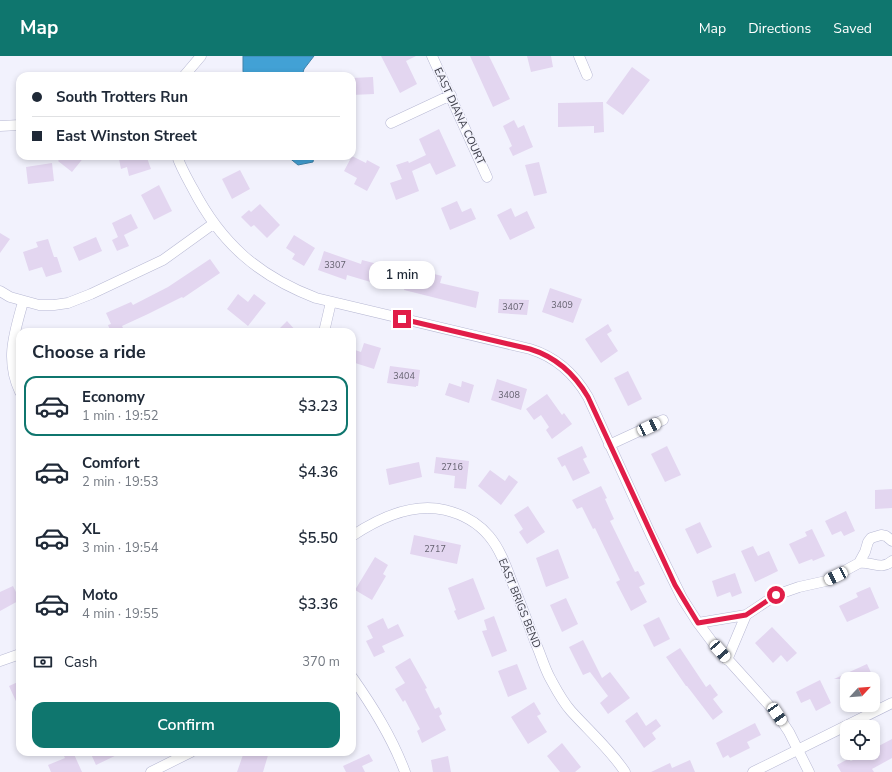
<!DOCTYPE html>
<html lang="en">
<head>
<meta charset="utf-8">
<style>
	:root { --surface:#fff; --page:#f2f2f3; --text:#1f2937; --muted:#747a83; --line:#e0e1e3; --accent:#0f766e }
	body { margin:0; font-family:"Nunito Sans",sans-serif; background:var(--page); color:var(--text); height:100vh; display:flex; flex-direction:column; font-size:15px; white-space:nowrap }
	* { box-sizing:border-box; margin:0 }
	p { font-size:13px; color:var(--muted) }
	.icon { flex:none; width:22px; height:22px; fill:none; stroke:currentColor; stroke-width:2; stroke-linecap:round; stroke-linejoin:round }
	.map { position:relative; flex:1; overflow:hidden }
	.side { position:absolute; left:16px; top:272px; width:340px; height:428px; display:flex; flex-direction:column; background:var(--surface); border-radius:12px; box-shadow:0 2px 6px #0003 }
	.side>* { flex:none }
	.banner { position:absolute; left:16px; top:16px; width:340px; height:88px; border-radius:12px; box-shadow:0 2px 6px #0003; display:grid; align-content:center; height:88px; padding:0 16px; background:var(--surface) }
	.needle { width:26px; rotate:64deg }
	.controls { position:absolute; left:840px; top:616px; display:grid; gap:8px }
	.controls a { display:grid; place-items:center; width:40px; height:40px; border-radius:8px; background:var(--surface); box-shadow:0 2px 6px #0003; font-size:20px }
	.end { position:absolute; width:18px; height:18px; margin:-9px; border:5px solid #e11d48; background:#fff; box-shadow:0 0 0 2px #fff }
	.from { border-radius:50% }
	.bubble { position:absolute; height:28px; border-radius:12px; background:var(--surface); box-shadow:0 2px 6px #0003; font-size:13px; font-weight:600; line-height:28px; text-align:center }
	.car { position:absolute; width:12px; height:24px; margin:-12px -6px; border-radius:5px; box-shadow:0 0 3px 1px #0007; background:linear-gradient(#fff 24%,#345 0 40%,#fff 0 76%,#345 0 86%,#fff 0) }
	.banner b { display:flex; align-items:center; gap:14px; height:38px; font-size:15px }
	.banner b+b { border-top:1px solid var(--line) }
	.banner i { width:10px; height:10px; background:var(--text) }
	ul { padding:0; list-style:none }
	li { display:flex; align-items:center; gap:12px; height:60px; margin:0 8px 6px; padding:0 8px; border:2px solid transparent; border-radius:12px }
	li div { flex:1 }
	li b { display:block; font-size:15px }
	li em { font-style:normal; font-weight:600 }
	li.on { border-color:var(--accent) }
	li>.icon { width:36px; height:36px; stroke-width:1.5 }
	h2 { padding:0 16px; font-size:18px; line-height:48px }
	.pay { display:flex; align-items:center; gap:10px; height:44px; padding:0 16px; font-size:15px }
	.pay p { margin-inline-start:auto }
	.button { display:flex; gap:8px; margin-top:auto; padding:8px 16px }
	.button a { flex:1; height:46px; border-radius:12px; background:var(--accent); color:#fff; font-size:16px; font-weight:600; line-height:46px; text-align:center }
	header { display:flex; align-items:center; gap:24px; box-sizing:border-box; height:56px; padding:0 20px; background:var(--accent); color:#fff }
	header strong { font-size:19px }
	nav { display:flex; gap:22px; margin-inline-start:auto; font-size:14px }
	.map>svg:first-child { display:block }
	.water { fill:#42a1d5; stroke:#4083aa }
	.building { fill:#e3d6f0 }
	.lines { fill:none; stroke-linecap:round; stroke-linejoin:round }
	.street-casing { stroke:#b7b8d3; stroke-width:11 }
	.street { stroke:#fff; stroke-width:10 }
	.route { stroke:#e11d48; stroke-width:5 }
	.labels { text-anchor:middle; stroke-width:3; stroke-linejoin:round; paint-order:stroke }
	.number-label { font-size:9px; fill:#656270 }
	.street-label { font-size:11px; fill:#3b3c46; stroke:#f2f2fd }
</style>
</head>
<body>
<header>
<strong>Map</strong>
<nav><a>Map</a><a>Directions</a><a>Saved</a></nav>
</header>
<div class="map">
<svg width="892" height="716" viewBox="0 0 892 716">
	<rect width="100%" height="100%" fill="#f2f2fd"/>
	<path class="water" d="M243,0H314L304,13L302,20H244L243,15Z
		M287,100H314L313,106L298,109Z"/>
	<path class="building" d="M381,0H416L406,5L417,28L400,37Z
		M470,0H489L510,43L493,51Z
		M527,0H551L553,11L531,16Z
		M632,11L650,24L623,59L606,47Z
		M373,21L374,38L352,39V22Z
		M603,46L604,76L594,77V70L558,71V47Z
		M514,64L518,72L524,69L533,91L513,100L509,92L512,90L503,70Z
		M439,73L456,110L436,119L430,107L412,115L419,135L396,144L390,127L402,123L396,109L408,105L409,107L426,99L419,83Z
		M62,100H85L72,116L58,105Z
		M128,100H142L143,103L147,102L151,113L129,120L127,111L121,113L119,103Z
		M352,100L366,107L367,104L380,111L367,135L354,128L357,122L344,115Z
		M539,106L547,137L534,140L525,109Z
		M52,107L54,125L28,128L26,111Z
		M240,114L250,133L232,143L222,123Z
		M159,129L172,155L154,164L141,139Z
		M457,145L462,156L471,152L476,163L450,174L441,152Z
		M260,148L280,169L267,182L254,169L251,171L241,161L249,154L251,156Z
		M511,152L515,161L527,155L535,172L510,184L497,159Z
		M131,158L138,172L124,179L129,190L117,195L112,184L118,181L112,167Z
		M0,177L10,183L0,197Z
		M294,179L315,192L304,210L292,203L295,198L286,192Z
		M96,181L102,195L79,205L73,191Z
		M48,183L54,201H57L62,216L46,221L42,211L29,215L23,196L38,191L36,186Z
		M324,195L361,208L362,204L389,211L384,230L347,219L346,224L318,214Z
		M210,203L220,217L183,242L182,241L148,258L122,270L125,276H111L108,269L111,268L106,257L131,246L133,249L168,231Z
		M414,213L442,220L440,227L479,236L476,252L404,234L407,222L412,223Z
		M550,232L582,243L573,267L542,256Z
		M238,238L248,246L254,238L266,247L248,270L227,253Z
		M499,243L529,244L527,259L498,257Z
		M287,265L297,276H276Z
		M608,268L612,275L607,278L618,295L601,307L585,283Z
		M364,287L381,292L374,313L352,306V293L361,296Z
		M390,310L420,314L418,330H416V331L387,327Z
		M628,315L642,343L628,350L614,322Z
		M497,323L527,333L521,354L491,344Z
		M462,325L474,329L469,347L445,339L449,327L461,331Z
		M547,338L562,359L564,357L572,368L552,383L546,374L549,371L541,359L534,364L526,353Z
		M582,390L587,401L583,403L590,417L573,425L565,409L562,411L557,402Z
		M667,390L681,419L665,426L651,398Z
		M436,401L469,405L466,433L454,432L455,420L434,417Z
		M419,406L422,421L389,429L386,413Z
		M490,414L505,425L509,419L518,426L501,449L478,430Z
		M601,430L607,442L605,443L614,463L610,465L635,516L638,515L645,528L639,531L647,546L631,555L616,526L620,524L595,472L593,473L582,451L577,453L572,444Z
		M892,433V452L875,453V434Z
		M528,450L545,476L527,488L519,476L523,473L514,459Z
		M846,455L855,475L844,480L841,475L832,479L825,465Z
		M700,466L712,491L697,498L685,473Z
		M812,473L825,500L813,505L812,503L799,508L789,488L807,480L805,476Z
		M414,479L461,489L457,508L410,498Z
		M753,490L758,500L769,495L778,515L755,526L741,495Z
		M558,493L569,522L546,531L536,502Z
		M375,501L388,509L383,518L386,520L372,544L355,534Z
		M735,517L742,537L732,541L730,536L717,541L712,525Z
		M473,522L485,553L458,564L454,555L456,554L448,532Z
		M13,530L20,544L0,555V536Z
		M870,531L879,552L847,566L839,550L858,541L856,537Z
		M566,542L578,568L562,576L550,549Z
		M494,560L507,595L492,601L482,575L487,574L484,564Z
		M659,561L670,583L654,591L643,569Z
		M383,562L388,573L398,568L404,580L382,590L385,596L374,601L366,585L373,582L367,570Z
		M772,571L797,597L787,606L781,599L773,607L755,587Z
		M583,584L602,622L610,616L630,642L608,658L600,647L608,640L590,616L583,619L569,591Z
		M680,592L706,631L710,628L718,639L713,643L723,656L713,664L687,630H686L666,601Z
		M410,602L427,632L425,633L435,653L439,651L442,658L439,660L446,674L422,687L417,675L420,673L405,644L403,646L395,633L405,627L395,611Z
		M517,608L527,633L508,641L498,615Z
		M867,608L874,623H834Z
		M820,624L831,647L816,655L810,643L801,647L796,636Z
		M20,625V654L9,630Z
		M534,646L541,658L537,660L547,676L528,688L511,661Z
		M637,656L646,670L656,663L661,670L652,677L656,683L644,692L625,665Z
		M755,667L761,679L747,686L750,692L730,702L728,699L723,702L716,687Z
		M892,683V702L872,713L874,716H841L837,709L848,703L851,705L866,697H873V693Z
		M562,687L581,711L575,716H560L547,700Z
		M68,696H73L82,716H51L48,709L65,702L63,698Z
		M95,696H123L96,709L91,698Z
		M244,696H269L263,716H237Z
		M369,698L373,705L362,710L365,716H346L343,710Z
		M448,700L451,716H433L431,704Z
		M690,704L695,716H651L670,707L672,712Z"/>
	<g class="lines">
		<defs>
			<path id="street" d="M432,0L487,121
				M579,0L587,19
				M184,20L201,0
				M391,67L451,39
				M0,70L20,69
				M177,100C181,112 187,122 193,133C221,187 258,220 316,242L530,293C556,301 574,317 588,341L651,479L682,542L698,567L713,587L777,658L789,676L809,716
				M0,235L10,241L39,249H54L68,247L91,238L163,204L213,168
				M324,276L331,246
				M20,336C5,304 14,278 23,246
				M609,389L663,364
				M352,480C379,462 412,446 445,454C462,458 478,467 489,480C500,493 506,510 512,526C520,546 528,567 536,588C541,599 544,611 550,622C556,633 562,645 571,655C589,675 610,693 625,716
				M859,507C871,505 881,515 892,505
				M698,567L746,559L776,539L799,531L826,525L859,507L865,496L868,486L871,482L881,479L886,480L892,485
				M727,604L746,559
				M0,605L20,598
				M352,621C373,651 392,681 405,716
				M151,716L191,696
				M753,716L892,647"/>
		</defs>
		<use href="#street" class="street-casing"/>
		<use href="#street" class="street"/>
	</g>
	<g class="lines">
		<path class="route" d="M402,263L530,293C556,301 574,317 588,341L675,529L698,567L746,559L776,539"/>
	</g>
	<g class="labels">
		<g class="number-label">
			<text x="335" y="212">3307</text>
			<text x="562" y="252">3409</text>
			<text x="513" y="254">3407</text>
			<text x="404" y="323">3404</text>
			<text x="509" y="342">3408</text>
			<text x="452" y="414">2716</text>
			<text x="435" y="496">2717</text>
		</g>
		<g class="street-label">
			<text transform="translate(460 60) rotate(65)" y="4">EAST DIANA COURT</text>
			<text transform="translate(520 547) rotate(68)" y="4">EAST BRIGS BEND</text>
		</g>
	</g>
</svg>
<div class="controls">
<a><svg class="needle" viewBox="-14 -14 28 28"><path d="M0-13l5 13h-10z" fill="#e53935"/><path d="M0 13l5-13h-10z" fill="#747a83"/></svg></a>
<a><svg class="icon" aria-label="locate" viewBox="0 0 24 24"><circle cx="12" cy="12" r="6"/><path d="M12 2v4M12 18v4M2 12h4M18 12h4"/></svg></a>
</div>
<i class="end from" style="left:776px;top:539px"></i>
<i class="end" style="left:402px;top:263px"></i>
<div class="bubble" style="left:369px;top:205px;width:66px">1 min</div>
<i class="car" style="left:649px;top:371px;rotate:65deg"></i>
<i class="car" style="left:836px;top:520px;rotate:244deg"></i>
<i class="car" style="left:720px;top:595px;rotate:139deg"></i>
<i class="car" style="left:777px;top:658px;rotate:146deg"></i>
<div class="banner">
<b><i class="from"></i>South Trotters Run</b>
<b><i></i>East Winston Street</b>
</div>
<section class="side">
<h2>Choose a ride</h2>
<ul>
<li class="on"><svg class="icon" aria-label="car" viewBox="0 0 24 24"><path d="M5 17H2v-5l4-1 3-4h7l3 4 3 1v5h-3M9 17h6M6 11h13"/><circle cx="7" cy="17" r="2"/><circle cx="17" cy="17" r="2"/></svg><div><b>Economy</b><p>1 min · 19:52</p></div><em>$3.23</em></li>
<li><svg class="icon" aria-label="car" viewBox="0 0 24 24"><path d="M5 17H2v-5l4-1 3-4h7l3 4 3 1v5h-3M9 17h6M6 11h13"/><circle cx="7" cy="17" r="2"/><circle cx="17" cy="17" r="2"/></svg><div><b>Comfort</b><p>2 min · 19:53</p></div><em>$4.36</em></li>
<li><svg class="icon" aria-label="car" viewBox="0 0 24 24"><path d="M5 17H2v-5l4-1 3-4h7l3 4 3 1v5h-3M9 17h6M6 11h13"/><circle cx="7" cy="17" r="2"/><circle cx="17" cy="17" r="2"/></svg><div><b>XL</b><p>3 min · 19:54</p></div><em>$5.50</em></li>
<li><svg class="icon" aria-label="car" viewBox="0 0 24 24"><path d="M5 17H2v-5l4-1 3-4h7l3 4 3 1v5h-3M9 17h6M6 11h13"/><circle cx="7" cy="17" r="2"/><circle cx="17" cy="17" r="2"/></svg><div><b>Moto</b><p>4 min · 19:55</p></div><em>$3.36</em></li>
</ul>
<div class="pay"><svg class="icon" aria-label="cash" viewBox="0 0 24 24"><path d="M3 7h18v10H3z"/><circle cx="12" cy="12" r="2"/></svg>Cash<p>370 m</p></div>
<div class="button"><a>Confirm</a></div>
</section>
</div>
</body>
</html>
